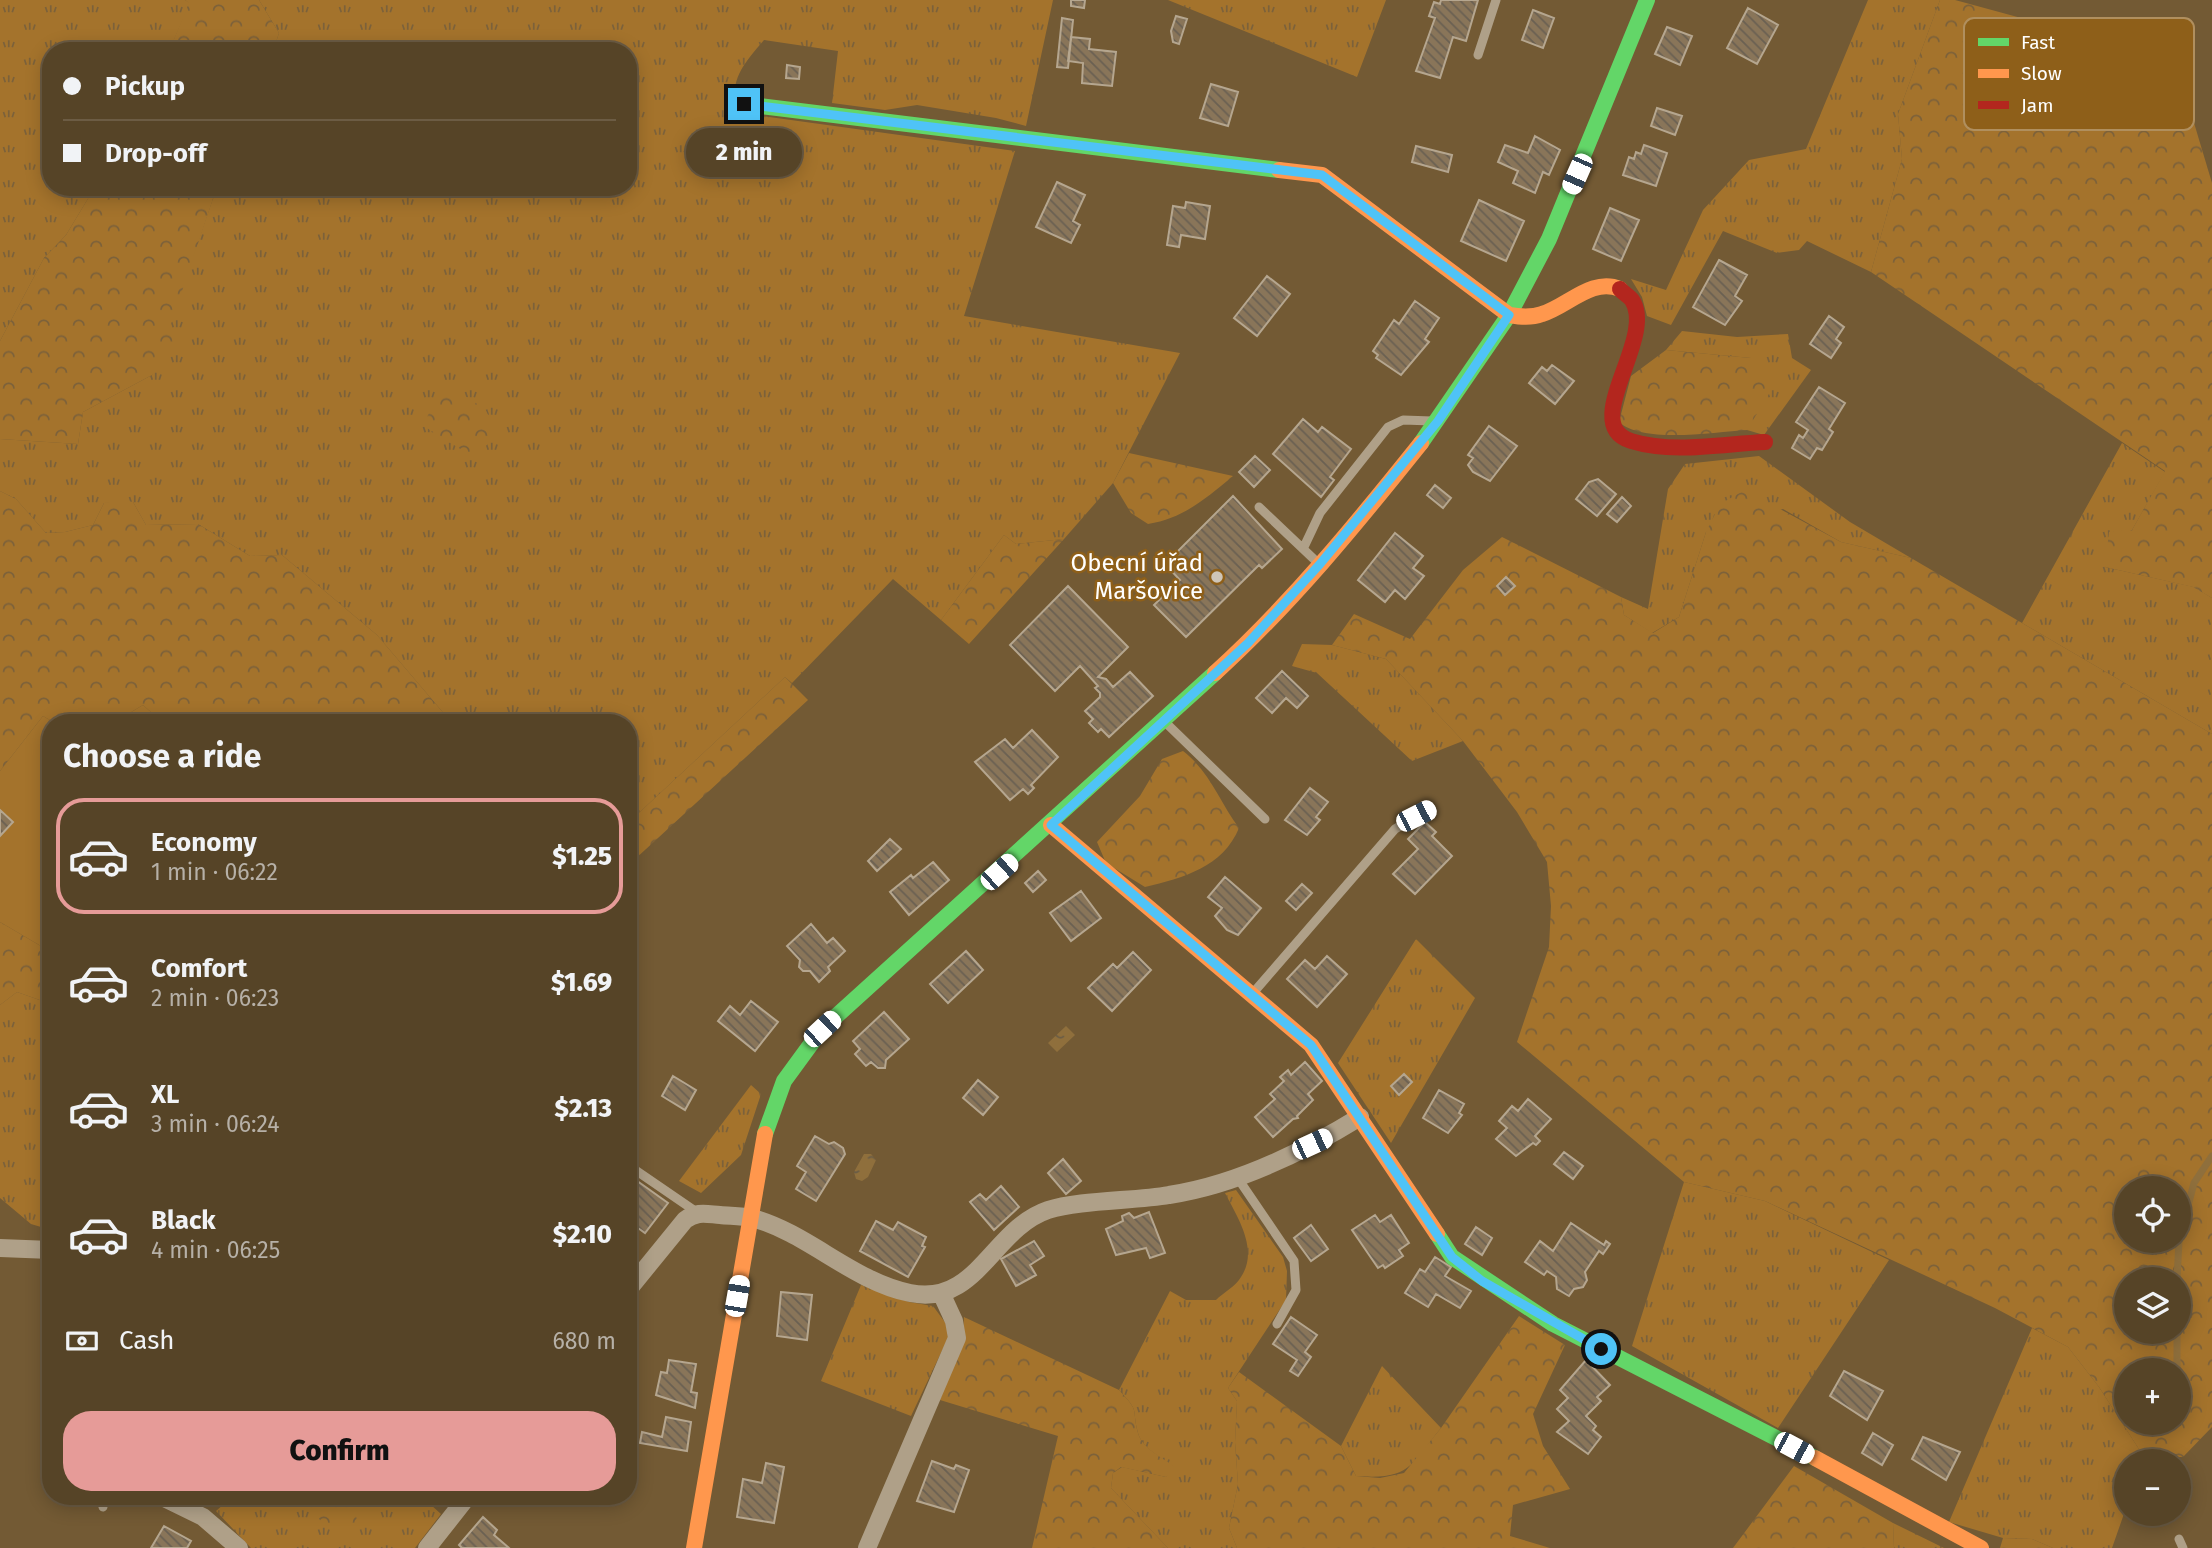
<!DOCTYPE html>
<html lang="en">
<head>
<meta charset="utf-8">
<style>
	:root { --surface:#564427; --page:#5c4b2f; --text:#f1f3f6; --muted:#b6b0a7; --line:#6c5c44; --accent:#e69b98 }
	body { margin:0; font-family:"Fira Sans",sans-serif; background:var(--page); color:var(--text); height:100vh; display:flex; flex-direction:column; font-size:26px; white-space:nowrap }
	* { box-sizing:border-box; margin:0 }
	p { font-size:23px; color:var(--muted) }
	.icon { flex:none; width:38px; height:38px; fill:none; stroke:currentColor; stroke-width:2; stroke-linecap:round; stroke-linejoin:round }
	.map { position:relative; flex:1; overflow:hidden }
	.details { position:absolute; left:42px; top:714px; width:595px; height:791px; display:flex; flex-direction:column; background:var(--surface); border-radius:28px; box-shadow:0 4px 18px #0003,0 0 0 2px var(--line) }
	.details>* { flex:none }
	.hud { position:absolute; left:42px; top:42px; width:595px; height:154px; border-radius:28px; box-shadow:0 4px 18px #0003,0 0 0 2px var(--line); display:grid; align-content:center; height:154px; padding:0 21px; background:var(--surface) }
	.fabs { position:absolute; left:2114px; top:1176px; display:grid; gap:14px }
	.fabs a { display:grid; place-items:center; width:77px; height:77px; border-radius:50%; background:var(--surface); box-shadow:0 4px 18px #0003,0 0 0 2px var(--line); font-size:35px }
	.end { position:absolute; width:32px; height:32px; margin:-16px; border:9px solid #4fc3f7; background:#111; box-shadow:0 0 0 4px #111 }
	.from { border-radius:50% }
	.bubble { position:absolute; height:49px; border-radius:24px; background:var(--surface); box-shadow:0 4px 18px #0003,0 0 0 2px var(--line); font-size:23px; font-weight:800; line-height:49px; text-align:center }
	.car { position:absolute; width:21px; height:42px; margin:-21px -10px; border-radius:9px; box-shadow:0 0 5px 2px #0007; background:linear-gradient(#fff 24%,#345 0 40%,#fff 0 76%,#345 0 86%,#fff 0) }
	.hud b { display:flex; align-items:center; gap:24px; height:66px; font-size:26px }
	.hud b+b { border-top:2px solid var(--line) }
	.hud i { width:18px; height:18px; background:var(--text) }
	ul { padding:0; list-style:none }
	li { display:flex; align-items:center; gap:21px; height:116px; margin:0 14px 10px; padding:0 7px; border:4px solid transparent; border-radius:28px }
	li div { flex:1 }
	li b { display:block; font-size:26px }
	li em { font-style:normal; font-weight:800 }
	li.active { border-color:var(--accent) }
	li>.icon { width:63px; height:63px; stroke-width:1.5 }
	h2 { padding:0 21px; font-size:32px; line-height:84px }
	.pay { display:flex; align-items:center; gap:18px; height:77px; padding:0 21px; font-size:26px }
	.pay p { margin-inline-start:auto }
	.button { display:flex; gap:14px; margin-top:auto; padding:14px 21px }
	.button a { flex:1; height:80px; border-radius:28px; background:var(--accent); color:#111; font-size:28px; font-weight:800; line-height:80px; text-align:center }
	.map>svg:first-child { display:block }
	.grass { fill:url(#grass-tufts) }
	.forest { fill:url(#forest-crowns); fill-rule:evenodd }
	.garden { fill:#a4732c }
	.water { fill:url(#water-ripples) }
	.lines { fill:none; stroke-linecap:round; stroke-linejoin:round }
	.stream { stroke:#8f6f3c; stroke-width:7 }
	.building { fill:url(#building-back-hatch); stroke:#b5a68f; stroke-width:2 }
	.lane { stroke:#afa088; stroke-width:9 }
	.street { stroke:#afa088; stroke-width:18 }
	.fast { stroke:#63d668; stroke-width:16 }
	.slow { stroke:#ff974d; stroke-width:16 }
	.jam { stroke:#b3261e; stroke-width:16 }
	.route { stroke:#4fc3f7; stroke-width:9 }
	.poi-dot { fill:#cec5b8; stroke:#8e5f19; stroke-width:2.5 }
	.labels { text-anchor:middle; stroke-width:5; stroke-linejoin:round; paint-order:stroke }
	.poi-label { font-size:24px; fill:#fff; stroke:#8e5f19; text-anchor:end }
	.key { fill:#8e5f19; stroke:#b08f5e; stroke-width:2 }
	.key-label { font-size:19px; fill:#fff }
</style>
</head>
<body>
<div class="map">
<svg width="2212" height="1548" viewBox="0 0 2212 1548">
	<defs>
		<pattern id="grass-tufts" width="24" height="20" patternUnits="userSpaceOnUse" patternTransform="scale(1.75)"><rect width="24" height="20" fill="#a4732c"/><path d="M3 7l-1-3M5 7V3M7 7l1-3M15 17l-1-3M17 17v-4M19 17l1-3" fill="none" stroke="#7c613a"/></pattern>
		<pattern id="forest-crowns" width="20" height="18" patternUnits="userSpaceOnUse" patternTransform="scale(1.75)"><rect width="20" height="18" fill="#a4732c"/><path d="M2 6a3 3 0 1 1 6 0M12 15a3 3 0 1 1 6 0" fill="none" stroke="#7c613a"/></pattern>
		<pattern id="water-ripples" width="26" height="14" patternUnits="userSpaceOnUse" patternTransform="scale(1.75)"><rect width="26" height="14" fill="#8f6f3c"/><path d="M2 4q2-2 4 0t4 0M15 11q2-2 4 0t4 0" fill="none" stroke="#6a5c45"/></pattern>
		<pattern id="building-back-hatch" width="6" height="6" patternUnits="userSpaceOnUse" patternTransform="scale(1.75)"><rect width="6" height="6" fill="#897559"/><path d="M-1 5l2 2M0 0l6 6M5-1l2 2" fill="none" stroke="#6a6052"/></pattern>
	</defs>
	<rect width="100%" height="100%" fill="#735a34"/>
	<path class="grass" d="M0,0H185L190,3L169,51H51V187H95L66,235L44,258L0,341Z
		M259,0H1053L1026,126L996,118L917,105L885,110L832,103L838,51L764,40C741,67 732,77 734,112L1015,151L964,316L1180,353L1113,483L1064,539L1016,544L1004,535L941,620L893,579L792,683L785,677L628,823V723H452L377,635L282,555L250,556L198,524L146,525L133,502L104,503L93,525L65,532L46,533L16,499L0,491V439L78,444L83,412L152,375L217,187H628V51H273L279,33Z
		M1168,0H1386L1357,77Z
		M1868,0H1940L1898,114L1902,159L1871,272L1807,241L1799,250L1777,253L1723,231L1671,325L1647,316L1642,297L1631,279L1666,290L1703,210L1749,160L1806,149Z
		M1682,331L1737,337L1788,334L1792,358L1811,370L1764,435L1747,430L1751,358L1666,350Z
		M2122,443L2165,472L2132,530L2105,567L2194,587L2212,598V734L2022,623Z
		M1759,456L1850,522L1911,558L1841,542L1783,509L1706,532L1679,617L1652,633L1624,615L1621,597L1648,609L1668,489L1685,464Z
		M1302,644L1332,645L1386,659L1463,741L1412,761L1317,673L1292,666Z
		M1416,939L1475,998L1391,1143L1338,1063Z
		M17,992L51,1004V1230L31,1224L0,1198V1005Z
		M751,1085L761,1094L741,1155L701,1193L679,1181Z
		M1684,1182L1765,1201L1889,1260L1778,1428L1632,1346Z
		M1236,1190L1283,1257L1287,1271L1286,1300L1228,1388L1237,1401L1235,1442L1238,1484L1229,1528L1237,1548H1168L1111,1488L1113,1473L1122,1467L1166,1477L1174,1467C1162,1458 1142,1448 1138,1433C1131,1406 1141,1414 1119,1390L1170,1291L1186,1300H1216C1223,1293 1236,1286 1241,1277C1259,1250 1238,1218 1225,1193Z
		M861,1285L909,1302L933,1306L947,1325L948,1338L911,1416L821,1381Z
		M2032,1328L2068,1347L2099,1387L2144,1457L2143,1461H2126V1508L2112,1548H2053L2032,1539L2003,1538L1949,1522Z
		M1382,1366L1441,1428C1410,1466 1410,1480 1356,1476L1341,1446Z
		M233,1496H310L306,1502L354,1505L346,1496H421L441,1514L415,1548H251L216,1511Z
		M1893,1523L1944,1548H1894Z"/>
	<path class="forest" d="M185,0H259L279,33L273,51H169L189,3Z
		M1940,0H1955L2113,43L2165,26L2212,183V598L2193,587L2105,567L2109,532L2132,530L2165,471L1871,272L1902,159L1898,114Z
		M95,187H217L171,324L176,344L152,375L83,412L78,444L0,439V341L44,258L66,235Z
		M1666,350L1751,358L1775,384L1747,430C1714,432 1643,444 1619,422L1631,376Z
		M457,391L485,409L494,426L487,445L470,455L422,425L442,392Z
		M1129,453L1233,476C1205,499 1184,518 1148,524L1131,513L1113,483Z
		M1745,490L1841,542L1911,558L2212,734V1427L2183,1457H2144L2099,1387L2068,1347L1995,1308L1765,1201L1684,1182L1517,1042L1549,947L1551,906L1547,862L1517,812L1463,741L1386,659L1332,645L1354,614L1410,639L1463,570L1502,537L1621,597L1624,615L1653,633L1679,617L1706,532L1720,504ZM2126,1188H2179V1241H2126ZM2126,1279H2179V1332H2126ZM2126,1370H2179V1423H2126Z
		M0,491L16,499L46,533L65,532L93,525L104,503L122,500L133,502L146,525L198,524L250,556L282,555L377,635L452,723H163L143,705L113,723H55L43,716L0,771Z
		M1004,535L1016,544L1064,539L969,644L941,620Z
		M785,677L808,700L633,861L628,857V823Z
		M1183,751C1210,772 1219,801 1239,828C1223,867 1183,878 1145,887L1106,863L1097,842L1140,796L1162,759Z
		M0,922L51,952V1004L17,992L0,1005Z
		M1519,1316L1565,1345L1533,1414L1543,1446L1570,1489L1513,1505L1510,1536L1550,1548H1237L1229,1528L1238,1484L1235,1442L1237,1401L1228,1388L1239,1372L1341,1446L1356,1476L1380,1478L1404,1473L1441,1428Z
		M964,1317L1119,1390C1141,1414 1131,1406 1138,1433C1142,1448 1163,1458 1175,1467L1173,1472L1166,1477L1121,1467L1113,1473L1111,1488L1168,1548H1032L1058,1436L940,1400L963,1338Z
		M1794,1466L1893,1523L1894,1548H1733Z
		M310,1496H346L354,1505L357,1521L346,1530L327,1529L306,1502Z
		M2003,1538L2032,1539L2053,1548H2000Z"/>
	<path class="garden" d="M143,705L163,723H113Z
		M43,716L55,723H51V952L0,922V771Z"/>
	<path class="water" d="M1066,1026L1075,1035L1057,1052L1048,1043Z
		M864,1154H871L876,1160L868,1177L862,1181L856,1179L854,1172Z"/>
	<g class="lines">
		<path class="stream" d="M2179,1240L2194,1183L2212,1156
			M2177,1279L2179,1241
			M2177,1367V1332"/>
	</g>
	<path class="building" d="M1071,0H1085L1084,8L1071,6Z
		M1441,0H1478L1466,41L1453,37L1440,78L1416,71L1435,18L1429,16L1434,2L1440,4Z
		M1748,8L1778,25L1757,64L1727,48Z
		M1533,10L1554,18L1543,48L1522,40Z
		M1176,16L1187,19L1179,44L1173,42L1171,31Z
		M1062,18L1073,20L1068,68L1057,67Z
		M1667,27L1692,36L1680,65L1655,54Z
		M1071,37L1090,39L1089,49L1116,52L1112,86L1082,83L1083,63L1068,61Z
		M787,65L800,67L799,79L786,78Z
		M1211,84L1238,92L1228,126L1200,118Z
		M1657,108L1682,116L1675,135L1651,126Z
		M1535,136L1560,150L1549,175L1543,172L1535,193L1513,183L1518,171L1498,162L1505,145L1528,153Z
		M1644,145L1667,153L1656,186L1623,175L1629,157L1634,159L1636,152L1641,154Z
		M1416,146L1452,155L1448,172L1412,162Z
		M1057,182L1085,195L1073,221L1080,225L1071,243L1036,227Z
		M1479,200L1524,221L1506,261L1461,241Z
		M1186,202L1210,206L1205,239L1181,235L1179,247L1167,245L1173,206L1185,208Z
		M1610,208L1639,220L1621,261L1593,249Z
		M1719,260L1747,275L1735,296L1742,301L1725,325L1693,307Z
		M1267,276L1290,294L1257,336L1234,318Z
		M1415,301L1439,318L1425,339L1429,342L1401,375L1376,358L1378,355L1373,351L1394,320L1399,324Z
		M1829,316L1844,327L1836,339L1841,343L1831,358L1810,344Z
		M1552,365L1574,381L1555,404L1529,383L1542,367L1547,371Z
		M1819,387L1845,403L1829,429L1833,432L1822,450L1817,448L1810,459L1792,448L1799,435L1803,438L1808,430L1796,422Z
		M1303,419L1318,432L1322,427L1351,449L1330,477L1334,480L1321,497L1273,454Z
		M1489,426L1517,446L1490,481L1473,472L1468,465L1473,458L1468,455Z
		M1255,456L1270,470L1254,487L1239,472Z
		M1598,479L1616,494L1597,516L1576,499L1589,482Z
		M1435,485L1451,498L1443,508L1427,495Z
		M1233,496L1282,549L1262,568L1259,565L1186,637L1154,605L1180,580L1165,564Z
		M1622,497L1631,506L1617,522L1607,514Z
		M1395,533L1423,556L1413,568L1424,576L1405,599L1395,590L1385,602L1358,580Z
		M1506,577L1515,586L1505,595L1497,586Z
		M1068,586L1128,647L1098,677L1106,679L1113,687L1130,672L1153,696L1109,737L1101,729L1098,732L1089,723L1093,719L1085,711L1100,697V693L1095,688L1098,686L1080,666L1055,691L1010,645Z
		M1282,671L1308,696L1297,708L1286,698L1272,713L1256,698Z
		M1032,730L1058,757L1031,785L1034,788L1028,794L1023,789L1010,800L975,762L1005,739L1013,748Z
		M1310,788L1328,802L1316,817L1320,820L1307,835L1285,820Z
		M0,810L13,822L0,836Z
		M1425,822L1436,832L1432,836L1452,856L1415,894L1393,874L1418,849L1408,839Z
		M890,839L901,849L877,871L868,861Z
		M933,862L949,880L909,915L890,892L911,875L913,878Z
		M1038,871L1046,880L1033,892L1025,883Z
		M1225,877L1261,908L1238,935L1227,930L1215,916L1222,908L1208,897Z
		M1302,884L1312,893L1296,910L1286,901Z
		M1081,891L1101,918L1071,941L1050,913Z
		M811,924L827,943L833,938L845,951L828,967L830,971L819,982L810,971H803L799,967L800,960L787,946Z
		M966,951L983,970L948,1003L930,984Z
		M1133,952L1151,970L1112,1011L1088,988L1113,964L1117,968Z
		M1327,956L1347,974L1317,1007L1287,979L1305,960L1315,969Z
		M751,1001L778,1022L755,1051L718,1021L730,1006L740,1015Z
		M884,1012L909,1039L886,1060L885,1068H878L871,1062L866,1066L855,1054L860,1049L853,1041Z
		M1305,1062L1322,1081L1308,1094L1313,1100L1297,1116L1298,1118L1293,1119L1273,1137L1255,1117L1275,1099L1270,1094L1284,1081L1280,1077L1288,1070L1291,1075Z
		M1404,1074L1412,1082L1399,1095L1391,1086Z
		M673,1076L696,1090L685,1110L662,1096Z
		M978,1080L998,1097L983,1115L963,1098Z
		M1439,1090L1464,1104L1459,1113L1462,1115L1448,1133L1423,1118Z
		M1528,1099L1551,1119L1535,1136L1540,1141L1536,1145L1533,1143L1516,1156L1496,1139L1507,1128L1499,1121L1512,1106L1518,1111Z
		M815,1136L829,1144L834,1142L843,1148L845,1154L816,1201L796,1189L806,1172L797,1166Z
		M1564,1152L1583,1166L1573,1179L1554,1164Z
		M1063,1159L1081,1181L1066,1194L1048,1173Z
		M633,1178L668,1203L645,1233L638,1228L633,1234L628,1230V1185Z
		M1001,1186L1019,1207L994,1230L970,1202L980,1194L986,1200Z
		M1149,1212L1165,1253L1150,1258L1146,1248L1116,1255L1106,1229L1123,1221L1122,1216L1129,1213L1134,1218Z
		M1375,1215L1380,1222L1391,1215L1409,1243L1399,1250L1403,1256L1385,1268L1383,1265L1378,1268L1352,1230Z
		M876,1221L893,1230L898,1222L926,1237L922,1246L925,1247L908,1277L860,1251Z
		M1571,1223L1604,1245L1606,1241L1610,1244L1603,1254L1599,1251L1585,1272L1587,1280L1583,1287L1574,1289L1569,1296L1557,1289L1556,1277L1547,1271L1544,1275L1525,1262L1540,1241L1553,1251Z
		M1311,1225L1328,1249L1311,1261L1294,1238Z
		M1476,1227L1492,1238L1482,1255L1465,1244Z
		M1034,1241L1044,1256L1030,1265L1036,1275L1016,1286L1001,1259Z
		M1435,1257L1451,1267L1445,1276L1471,1291L1460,1308L1436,1294L1428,1307L1405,1293L1420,1269L1425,1272Z
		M781,1292L812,1295L807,1340L777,1336Z
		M1291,1317L1317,1335L1305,1352L1311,1357L1298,1376L1290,1371L1297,1360L1273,1344Z
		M669,1360L696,1364L691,1392L697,1393L695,1408L656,1395L661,1372L667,1373Z
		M1586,1360L1610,1385L1597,1397L1601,1401L1586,1416L1596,1426L1593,1430L1601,1437L1588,1454L1557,1432L1569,1421L1557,1409L1568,1398L1560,1390Z
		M1844,1371L1883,1391L1867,1420L1830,1396Z
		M666,1417L691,1422L687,1451L640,1443L642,1432L662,1437Z
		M1873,1433L1893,1445L1882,1465L1862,1453Z
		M1923,1437L1960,1452L1946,1480L1912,1459Z
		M932,1461L954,1469L956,1465L969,1470L954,1512L917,1501Z
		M766,1463L784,1467L774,1523L737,1517L743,1479L762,1483Z
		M483,1517L497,1530L494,1535L509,1548H462L459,1545Z
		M164,1526L191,1541L187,1548H151Z"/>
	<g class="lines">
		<path class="lane" d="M1478,55L1496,0
			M1259,507L1318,563
			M1303,549L1320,513L1388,427L1403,420L1432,421
			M1166,723L1265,819
			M1253,993L1395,829L1431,808
			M628,1165L698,1213
			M1237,1177L1294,1261L1296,1290L1277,1324
			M101,1496L103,1507
			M2179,1539L2183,1548"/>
		<path class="street" d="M0,1248L51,1250
			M628,1290L685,1220C697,1211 706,1214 720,1215C730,1216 742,1216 752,1218C808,1233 852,1281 910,1293C977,1307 992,1229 1048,1210C1079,1200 1135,1201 1169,1195C1236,1185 1303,1152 1360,1117
			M160,1496L203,1517L239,1548
			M427,1548L468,1496
			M867,1548L957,1338L954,1321L942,1295"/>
		<path class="fast" d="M744,104L1279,170
			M1421,443L1509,315L1549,239L1647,0
			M765,1134L784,1081L822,1029L1215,673
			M1437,1234L1452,1257L1553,1324L1815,1458"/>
		<path class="slow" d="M1279,170L1322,175L1509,315C1521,317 1531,318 1542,314C1568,306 1592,277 1620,289
			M1215,673C1291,604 1357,523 1421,443
			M1051,825L1311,1045L1437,1234
			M1815,1458L1981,1548
			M694,1548L765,1134"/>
		<path class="jam" d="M1620,289C1623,293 1629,296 1632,300C1657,338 1578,424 1631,441C1673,454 1722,444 1765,442"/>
	</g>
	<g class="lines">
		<path class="route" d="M744,104L1322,175L1509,315L1438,421L1320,564L1248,643L1051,825L1311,1045L1452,1257L1482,1281L1601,1349"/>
	</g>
	<circle class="poi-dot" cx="1217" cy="577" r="7"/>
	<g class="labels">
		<g class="poi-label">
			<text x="1203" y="571">Obecní úřad<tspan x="1203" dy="28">Maršovice</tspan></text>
		</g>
	</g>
	<rect x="1964" y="18" width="230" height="112" rx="10" class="key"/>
	<rect x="1978" y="38" width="31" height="8" fill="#63d668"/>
	<rect x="1978" y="69" width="31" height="9" fill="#ff974d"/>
	<rect x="1978" y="101" width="31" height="8" fill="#b3261e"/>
	<g class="key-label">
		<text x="2021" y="49">Fast</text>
		<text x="2021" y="80">Slow</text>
		<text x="2021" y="112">Jam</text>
	</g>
</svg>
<div class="fabs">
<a><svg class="icon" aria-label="locate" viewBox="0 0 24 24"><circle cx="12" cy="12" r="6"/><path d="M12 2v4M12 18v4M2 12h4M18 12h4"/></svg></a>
<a><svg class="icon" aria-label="layers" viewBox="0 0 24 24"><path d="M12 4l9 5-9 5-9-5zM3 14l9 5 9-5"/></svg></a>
<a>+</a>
<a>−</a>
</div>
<i class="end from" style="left:1601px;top:1349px"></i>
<i class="end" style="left:744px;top:104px"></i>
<div class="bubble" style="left:686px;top:128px;width:116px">2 min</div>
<i class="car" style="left:1577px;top:174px;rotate:204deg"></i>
<i class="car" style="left:1416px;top:816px;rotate:63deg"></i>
<i class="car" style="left:999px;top:872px;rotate:48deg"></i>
<i class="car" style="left:822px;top:1029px;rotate:47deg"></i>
<i class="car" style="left:1312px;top:1144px;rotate:65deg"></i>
<i class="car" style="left:737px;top:1296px;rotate:10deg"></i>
<i class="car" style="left:1794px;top:1448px;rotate:118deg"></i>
<div class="hud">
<b><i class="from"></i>Pickup</b>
<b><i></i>Drop-off</b>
</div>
<section class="details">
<h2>Choose a ride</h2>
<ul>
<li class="active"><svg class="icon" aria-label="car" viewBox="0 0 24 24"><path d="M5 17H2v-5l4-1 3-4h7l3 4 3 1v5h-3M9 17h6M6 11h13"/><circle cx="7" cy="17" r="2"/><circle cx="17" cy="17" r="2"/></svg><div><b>Economy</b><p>1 min · 06:22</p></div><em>$1.25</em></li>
<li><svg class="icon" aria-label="car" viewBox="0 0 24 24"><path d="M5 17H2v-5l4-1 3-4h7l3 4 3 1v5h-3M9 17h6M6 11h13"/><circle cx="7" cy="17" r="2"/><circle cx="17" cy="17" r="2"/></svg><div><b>Comfort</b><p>2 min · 06:23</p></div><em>$1.69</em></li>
<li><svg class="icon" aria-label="car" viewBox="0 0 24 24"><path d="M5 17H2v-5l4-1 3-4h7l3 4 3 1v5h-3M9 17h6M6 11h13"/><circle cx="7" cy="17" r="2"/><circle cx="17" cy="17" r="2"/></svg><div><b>XL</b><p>3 min · 06:24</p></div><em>$2.13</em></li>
<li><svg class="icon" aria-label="car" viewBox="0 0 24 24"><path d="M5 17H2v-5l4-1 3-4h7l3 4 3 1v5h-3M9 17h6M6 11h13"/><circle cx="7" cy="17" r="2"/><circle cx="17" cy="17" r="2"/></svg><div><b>Black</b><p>4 min · 06:25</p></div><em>$2.10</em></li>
</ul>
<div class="pay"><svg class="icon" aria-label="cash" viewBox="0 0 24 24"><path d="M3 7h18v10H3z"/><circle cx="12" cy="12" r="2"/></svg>Cash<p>680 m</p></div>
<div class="button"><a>Confirm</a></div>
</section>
</div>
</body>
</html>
